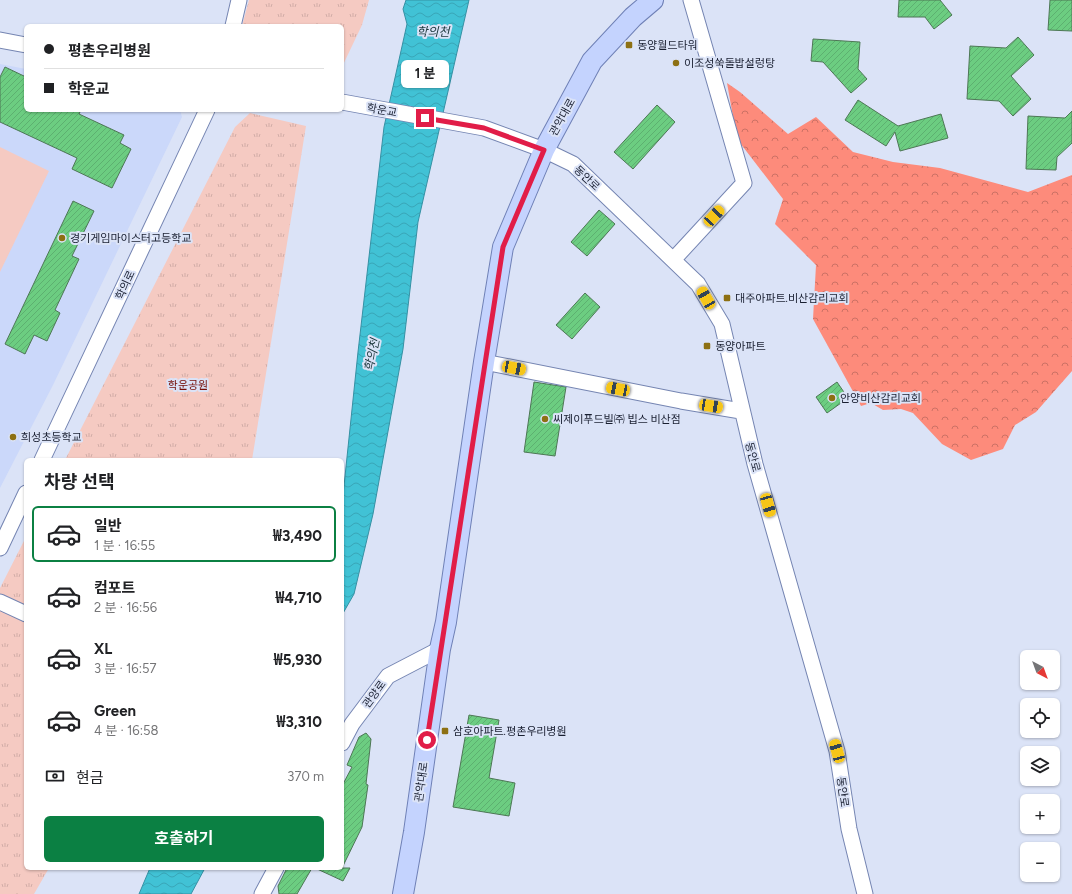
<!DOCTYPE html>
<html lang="ko">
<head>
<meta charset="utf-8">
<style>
	:root { --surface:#fff; --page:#f2f2f2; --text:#202124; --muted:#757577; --line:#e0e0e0; --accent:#0b8043 }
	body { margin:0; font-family:Figtree,"Noto Sans KR",sans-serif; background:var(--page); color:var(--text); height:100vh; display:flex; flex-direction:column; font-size:15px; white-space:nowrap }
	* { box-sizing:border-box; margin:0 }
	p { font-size:13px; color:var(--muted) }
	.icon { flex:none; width:22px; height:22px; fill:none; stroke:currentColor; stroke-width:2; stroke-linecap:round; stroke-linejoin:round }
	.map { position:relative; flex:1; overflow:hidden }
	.side { position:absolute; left:24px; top:458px; width:320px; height:412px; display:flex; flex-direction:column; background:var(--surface); border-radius:6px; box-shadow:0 1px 3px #0004 }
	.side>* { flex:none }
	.guide { position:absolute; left:24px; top:24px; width:320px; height:88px; border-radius:6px; box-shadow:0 1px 3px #0004; display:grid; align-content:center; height:88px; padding:0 20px; background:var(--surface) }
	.needle { width:26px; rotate:139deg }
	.controls { position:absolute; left:1020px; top:650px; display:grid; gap:8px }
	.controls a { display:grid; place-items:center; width:40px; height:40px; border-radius:6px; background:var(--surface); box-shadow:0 1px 3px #0004; font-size:20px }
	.end { position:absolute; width:18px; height:18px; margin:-9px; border:5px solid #e11d48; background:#fff; box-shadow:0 0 0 2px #fff }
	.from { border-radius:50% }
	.bubble { position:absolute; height:28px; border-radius:6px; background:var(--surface); box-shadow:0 1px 3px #0004; font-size:13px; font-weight:700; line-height:28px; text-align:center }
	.car { position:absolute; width:12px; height:24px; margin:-12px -6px; border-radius:5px; box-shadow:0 0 3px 1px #0007; background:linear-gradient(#f5c518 24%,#345 0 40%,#f5c518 0 76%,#345 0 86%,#f5c518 0) }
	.guide b { display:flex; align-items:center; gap:14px; height:38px; font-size:15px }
	.guide b+b { border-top:1px solid var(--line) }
	.guide i { width:10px; height:10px; background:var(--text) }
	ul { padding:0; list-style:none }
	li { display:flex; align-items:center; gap:12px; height:56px; margin:0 8px 6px; padding:0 12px; border:2px solid transparent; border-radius:6px }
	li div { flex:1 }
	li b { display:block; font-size:15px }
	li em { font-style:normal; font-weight:700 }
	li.on { border-color:var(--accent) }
	li>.icon { width:36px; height:36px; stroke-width:1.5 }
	h2 { padding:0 20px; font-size:18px; line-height:48px }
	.pay { display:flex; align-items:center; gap:10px; height:44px; padding:0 20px; font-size:15px }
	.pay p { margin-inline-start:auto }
	.action { display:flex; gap:8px; margin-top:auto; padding:8px 20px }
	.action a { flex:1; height:46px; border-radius:6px; background:var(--accent); color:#fff; font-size:16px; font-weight:700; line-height:46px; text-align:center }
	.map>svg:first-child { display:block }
	.built { fill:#cbd8fa }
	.forest { fill:url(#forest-crowns) }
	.park { fill:url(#park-tufts) }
	.garden { fill:#f5cac2 }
	.water { fill:url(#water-waves); stroke:#3591a4 }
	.building { fill:url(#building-hatch); stroke:#4d7755 }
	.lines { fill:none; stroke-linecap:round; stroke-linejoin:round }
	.minor-casing { stroke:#7585b2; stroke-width:17 }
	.major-casing { stroke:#6f80b6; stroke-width:22 }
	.minor { stroke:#fff; stroke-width:15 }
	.major { stroke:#c4d3fe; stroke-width:20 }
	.route { stroke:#e11d48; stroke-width:5 }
	.poi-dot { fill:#8d7013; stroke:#dbe3f7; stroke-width:1.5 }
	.labels { text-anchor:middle; stroke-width:4; stroke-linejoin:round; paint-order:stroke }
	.poi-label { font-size:11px; fill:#191f31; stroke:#dbe3f7; text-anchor:start }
	.street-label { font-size:11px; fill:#191f31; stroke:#dbe3f7 }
	.park-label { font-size:11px; fill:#750e08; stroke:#dbe3f7 }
	.water-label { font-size:12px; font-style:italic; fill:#1a353a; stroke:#dbe3f7 }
</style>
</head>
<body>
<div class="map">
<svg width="1072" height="894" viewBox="0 0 1072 894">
	<defs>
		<pattern id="forest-crowns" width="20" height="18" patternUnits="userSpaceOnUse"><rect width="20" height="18" fill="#fd8b7b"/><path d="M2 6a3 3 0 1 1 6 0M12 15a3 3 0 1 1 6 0" fill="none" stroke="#cc7165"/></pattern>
		<pattern id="park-tufts" width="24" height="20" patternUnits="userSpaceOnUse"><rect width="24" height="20" fill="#f5cac2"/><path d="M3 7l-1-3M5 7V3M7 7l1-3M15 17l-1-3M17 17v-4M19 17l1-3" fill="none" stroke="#d1ada7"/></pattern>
		<pattern id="water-waves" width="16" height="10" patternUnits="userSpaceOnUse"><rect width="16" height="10" fill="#41c2d5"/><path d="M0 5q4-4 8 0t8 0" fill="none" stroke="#38a6b7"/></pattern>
		<pattern id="building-hatch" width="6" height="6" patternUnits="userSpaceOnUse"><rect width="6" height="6" fill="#6ccd81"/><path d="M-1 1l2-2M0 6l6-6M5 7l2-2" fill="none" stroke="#5db070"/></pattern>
	</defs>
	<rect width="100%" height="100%" fill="#dbe3f7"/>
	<path class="built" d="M0,64L26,69V110H180L182,117L53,385L0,488Z"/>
	<path class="forest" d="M727,83L740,92L788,134L816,117L853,152L893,162L940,168L1028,192L1072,175V371L1036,412L1015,425L1003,449L971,460L942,444L913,413L901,409L883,410L871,403L861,406L813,319L816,265L775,224L783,199L737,139Z"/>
	<path class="park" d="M249,0H369L362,25L342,67V26H242Z
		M250,113L306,126L252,460H65L235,127Z
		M26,537V868H49L34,894H0V588Z"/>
	<path class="garden" d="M0,147L49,171L0,272Z"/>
	<path class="water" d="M406,0H469L418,222L403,349L373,514L354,594L342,615V505L358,352L384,127L407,24L403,9Z
		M150,868H205L191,894H139Z"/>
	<path class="building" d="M899,0H940L952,15L934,29L925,17H898Z
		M1050,0H1072V31L1048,30Z
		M1018,37L1034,55L1011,76L1031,99L1013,116L999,101L967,99L970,46L1006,48Z
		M813,39L860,42L858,69L867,79L851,93L823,62L811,61Z
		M5,67L26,77V110H81L79,114L124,135L120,143L131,149L112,188L72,169L77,158L0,122V77Z
		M858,100L898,126L941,114L948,138L900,151L895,132L886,146L845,120Z
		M657,105L675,122L633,169L614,152Z
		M1072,111V143L1057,157L1056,170L1026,169L1028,116L1065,118Z
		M73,201L94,211L72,256L79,259L55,310L60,313L47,341L34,335L25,354L5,344Z
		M599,210L615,224L587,256L571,242Z
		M585,293L600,307L572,339L556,325Z
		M534,382L566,387L555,456L524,452Z
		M837,382L848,398L827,413L816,397Z
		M469,715L499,720L489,778L515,783L509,816L453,807Z
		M366,733L371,739L366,784L368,785L362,827L342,868H350L343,881L315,868H342V786L352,767L347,765L359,737Z
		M287,868H312L297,894H279L278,886Z"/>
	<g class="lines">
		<defs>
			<path id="minor" d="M233,26L239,0
				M0,40L26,45
				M342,102L484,128L544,150L573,164L698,284L722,324L755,464L837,751L849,829L865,894
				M673,260L744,183L691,0
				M484,362L681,401L741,411
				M42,460L207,110
				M0,548L26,493
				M0,602L26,614
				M342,743L352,724L388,676L440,649
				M262,894L276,868"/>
			<path id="major" d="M403,894L414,832L440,649L446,622L484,362L503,247L544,150L592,61L633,17L653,0"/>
		</defs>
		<use href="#minor" class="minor-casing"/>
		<use href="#major" class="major-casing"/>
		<use href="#minor" class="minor"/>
		<use href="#major" class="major"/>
	</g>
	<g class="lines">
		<path class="route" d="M425,118L484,128L544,150L503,247L427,740"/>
	</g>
	<g class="poi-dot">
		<rect x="625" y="41" width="8" height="8" rx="2"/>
		<circle cx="676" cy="63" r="4"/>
		<circle cx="62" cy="238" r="4"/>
		<rect x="723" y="294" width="8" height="8" rx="2"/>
		<rect x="703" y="342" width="8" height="8" rx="2"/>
		<circle cx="832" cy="398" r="4"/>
		<circle cx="545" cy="419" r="4"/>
		<circle cx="13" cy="437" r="4"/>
		<rect x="441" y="727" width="8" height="8" rx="2"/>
	</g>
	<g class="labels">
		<g class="poi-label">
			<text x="637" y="49">동양월드타워</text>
			<text x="684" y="67">이조성쑥돌밥설렁탕</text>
			<text x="70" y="242">경기게임마이스터고등학교</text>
			<text x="735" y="302">대주아파트.비산감리교회</text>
			<text x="715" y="350">동양아파트</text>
			<text x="840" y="402">안양비산감리교회</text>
			<text x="553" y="423">씨제이푸드빌㈜ 빕스 비산점</text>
			<text x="21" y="441">희성초등학교</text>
			<text x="453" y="735">삼호아파트.평촌우리병원</text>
		</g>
		<g class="street-label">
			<text transform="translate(382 110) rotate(10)" y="4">학운교</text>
			<text transform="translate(562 117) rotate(-61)" y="4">관악대로</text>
			<text transform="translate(587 178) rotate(43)" y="4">동안로</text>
			<text transform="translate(125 285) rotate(-65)" y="4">학의로</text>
			<text transform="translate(753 457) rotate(75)" y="4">동안로</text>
			<text transform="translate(374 694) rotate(-54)" y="4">관양로</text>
			<text transform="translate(421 782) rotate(-82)" y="4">관악대로</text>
			<text transform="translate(843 792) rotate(82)" y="4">동안로</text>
		</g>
		<g class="park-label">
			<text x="188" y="389">학운공원</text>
		</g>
		<g class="water-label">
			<text x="433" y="36">학의천</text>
			<text transform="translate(372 355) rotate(-78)" y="4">학의천</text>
		</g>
	</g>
</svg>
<div class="controls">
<a><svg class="needle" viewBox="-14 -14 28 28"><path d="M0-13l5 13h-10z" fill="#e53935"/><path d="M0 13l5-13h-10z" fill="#757577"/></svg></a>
<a><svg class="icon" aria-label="locate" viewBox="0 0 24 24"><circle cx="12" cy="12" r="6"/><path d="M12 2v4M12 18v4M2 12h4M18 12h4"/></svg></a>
<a><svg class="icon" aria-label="layers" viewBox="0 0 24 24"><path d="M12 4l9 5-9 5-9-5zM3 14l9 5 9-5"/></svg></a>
<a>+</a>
<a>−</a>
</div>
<i class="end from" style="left:427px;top:740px"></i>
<i class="end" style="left:425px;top:118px"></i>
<div class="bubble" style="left:401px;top:60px;width:48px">1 분</div>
<i class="car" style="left:714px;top:216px;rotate:43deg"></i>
<i class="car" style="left:706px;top:298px;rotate:330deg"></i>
<i class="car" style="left:514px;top:368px;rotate:101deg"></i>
<i class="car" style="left:618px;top:389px;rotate:281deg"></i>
<i class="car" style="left:711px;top:406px;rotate:99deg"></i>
<i class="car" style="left:768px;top:505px;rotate:164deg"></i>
<i class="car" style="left:837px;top:751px;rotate:344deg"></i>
<div class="guide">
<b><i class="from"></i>평촌우리병원</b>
<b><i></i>학운교</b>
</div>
<section class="side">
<h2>차량 선택</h2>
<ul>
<li class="on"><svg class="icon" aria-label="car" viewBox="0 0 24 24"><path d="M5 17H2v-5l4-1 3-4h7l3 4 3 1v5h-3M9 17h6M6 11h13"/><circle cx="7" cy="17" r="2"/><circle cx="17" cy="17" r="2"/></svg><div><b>일반</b><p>1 분 · 16:55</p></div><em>₩3,490</em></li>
<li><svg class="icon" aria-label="car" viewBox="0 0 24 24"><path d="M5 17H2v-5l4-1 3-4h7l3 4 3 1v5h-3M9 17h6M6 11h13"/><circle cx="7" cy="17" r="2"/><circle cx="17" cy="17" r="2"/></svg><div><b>컴포트</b><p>2 분 · 16:56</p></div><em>₩4,710</em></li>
<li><svg class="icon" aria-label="car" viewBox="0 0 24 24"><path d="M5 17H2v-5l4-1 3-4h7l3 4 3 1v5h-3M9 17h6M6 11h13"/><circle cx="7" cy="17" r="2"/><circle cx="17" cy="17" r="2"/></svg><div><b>XL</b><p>3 분 · 16:57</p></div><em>₩5,930</em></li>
<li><svg class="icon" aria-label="car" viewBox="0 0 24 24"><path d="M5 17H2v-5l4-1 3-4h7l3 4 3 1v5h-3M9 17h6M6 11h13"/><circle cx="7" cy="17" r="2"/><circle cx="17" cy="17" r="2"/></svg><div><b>Green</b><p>4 분 · 16:58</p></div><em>₩3,310</em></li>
</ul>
<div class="pay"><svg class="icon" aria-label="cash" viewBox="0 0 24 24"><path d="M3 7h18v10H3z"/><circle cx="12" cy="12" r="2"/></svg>현금<p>370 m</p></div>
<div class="action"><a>호출하기</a></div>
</section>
</div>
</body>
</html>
